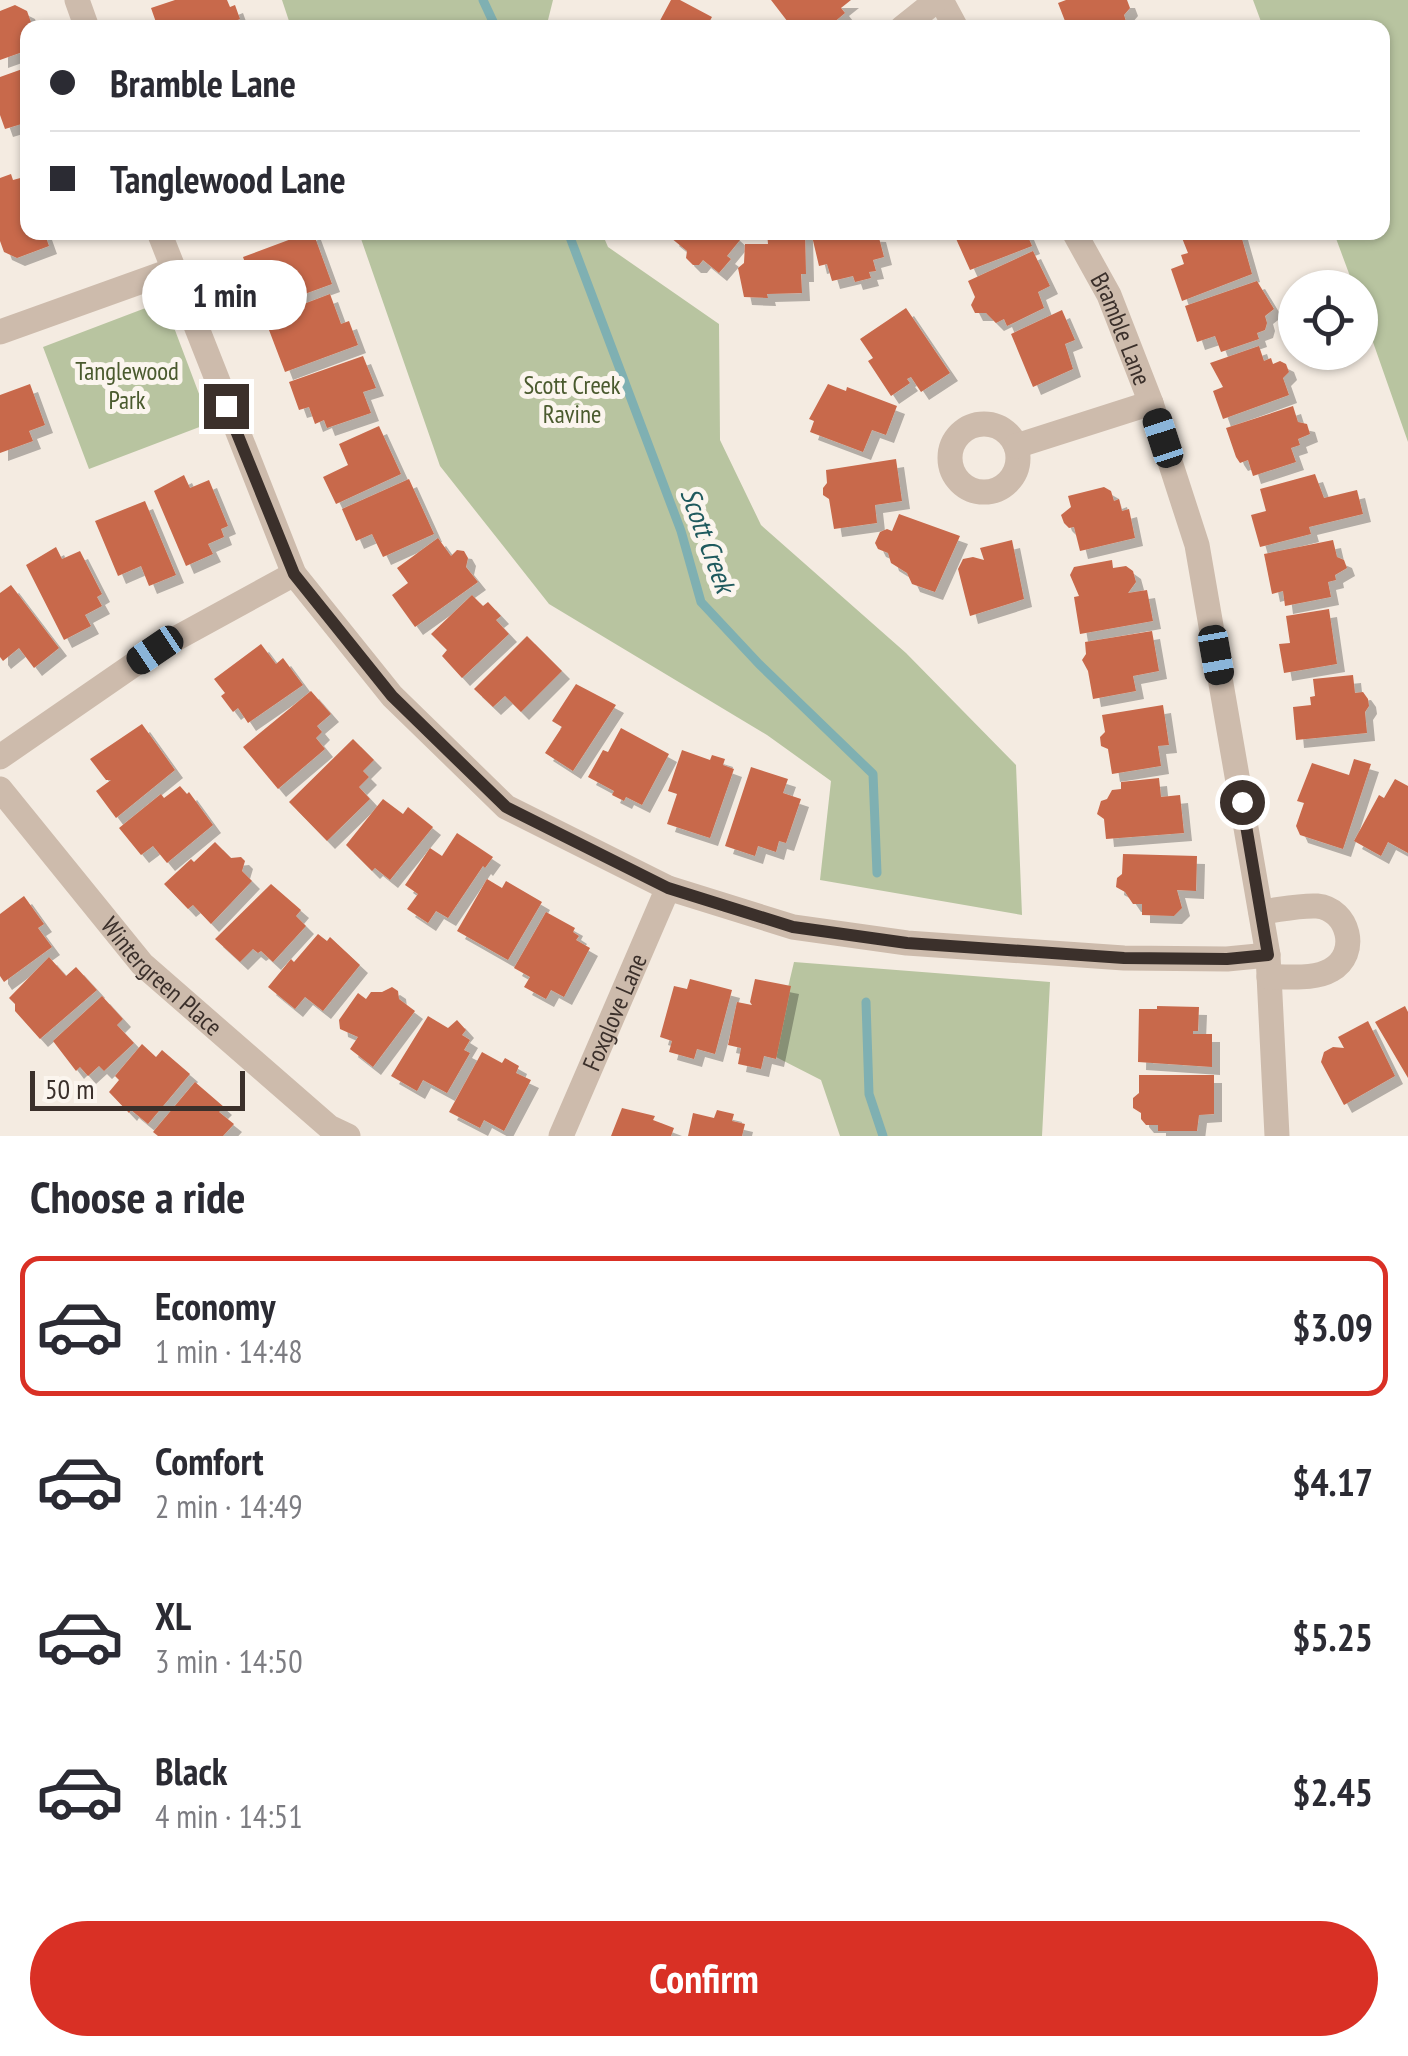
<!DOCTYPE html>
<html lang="en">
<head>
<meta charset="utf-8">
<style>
	:root { --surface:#fff; --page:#f7f7f7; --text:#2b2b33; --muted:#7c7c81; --line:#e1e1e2; --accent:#d93025 }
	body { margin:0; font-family:"PT Sans Narrow",sans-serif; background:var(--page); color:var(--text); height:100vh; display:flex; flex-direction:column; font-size:38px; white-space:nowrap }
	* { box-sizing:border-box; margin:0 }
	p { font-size:32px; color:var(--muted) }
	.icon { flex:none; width:55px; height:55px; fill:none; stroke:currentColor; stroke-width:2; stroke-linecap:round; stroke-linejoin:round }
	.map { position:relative; height:1136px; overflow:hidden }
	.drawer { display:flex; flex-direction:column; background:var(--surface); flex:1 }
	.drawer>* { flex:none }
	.guide { position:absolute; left:20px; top:20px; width:1370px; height:220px; border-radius:20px; box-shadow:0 2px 8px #0004; display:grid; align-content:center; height:220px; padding:0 30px; background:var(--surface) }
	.buttons { position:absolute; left:1278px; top:270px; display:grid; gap:20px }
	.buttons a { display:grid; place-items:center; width:100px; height:100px; border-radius:50%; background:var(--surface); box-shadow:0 2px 8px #0004; font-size:50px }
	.scale { position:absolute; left:30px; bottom:25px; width:215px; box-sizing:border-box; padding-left:10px; border:5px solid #3b302b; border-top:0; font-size:28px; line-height:35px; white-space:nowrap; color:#3b302b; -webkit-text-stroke:8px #fbf5ee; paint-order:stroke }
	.end { position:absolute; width:45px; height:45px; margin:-22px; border:12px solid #3b302b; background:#fff; box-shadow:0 0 0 5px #fff }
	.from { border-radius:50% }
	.bubble { position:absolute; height:70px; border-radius:35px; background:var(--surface); box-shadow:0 2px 8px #0004; font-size:32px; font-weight:600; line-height:70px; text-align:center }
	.car { position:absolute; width:30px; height:60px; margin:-30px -15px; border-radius:12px; box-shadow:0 0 8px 2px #0007; background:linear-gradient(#222 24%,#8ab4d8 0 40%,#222 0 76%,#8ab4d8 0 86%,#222 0) }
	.guide b { display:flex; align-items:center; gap:35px; height:95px; font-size:38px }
	.guide b+b { border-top:2px solid var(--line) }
	.guide i { width:25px; height:25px; background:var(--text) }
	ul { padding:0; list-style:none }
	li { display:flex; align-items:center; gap:30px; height:140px; margin:0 20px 15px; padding:0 10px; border:5px solid transparent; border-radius:20px }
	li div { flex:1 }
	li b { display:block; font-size:38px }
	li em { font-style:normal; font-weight:600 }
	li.current { border-color:var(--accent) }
	li>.icon { width:90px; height:90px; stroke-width:1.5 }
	h2 { padding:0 30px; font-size:45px; line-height:120px }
	.button { display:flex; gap:20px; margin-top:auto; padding:20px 30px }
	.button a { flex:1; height:115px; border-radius:60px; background:var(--accent); color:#fff; font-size:40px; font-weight:600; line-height:115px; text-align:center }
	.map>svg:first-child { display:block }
	.green { fill:#b8c4a0 }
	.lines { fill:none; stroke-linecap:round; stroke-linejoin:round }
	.stream { stroke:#7fb0b2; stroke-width:9 }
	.building { fill:#c8694b; filter:url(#shadow) }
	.street { stroke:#cdbbac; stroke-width:25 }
	.route { stroke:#3b302b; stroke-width:12 }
	.labels { text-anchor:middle; stroke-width:10; stroke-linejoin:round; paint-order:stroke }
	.street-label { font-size:25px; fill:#3b302b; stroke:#fbf5ee }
	.park-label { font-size:25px; fill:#4a5a2e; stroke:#fbf5ee }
	.water-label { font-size:28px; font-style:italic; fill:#1f5a5e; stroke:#fbf5ee }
</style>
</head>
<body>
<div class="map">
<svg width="1408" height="1136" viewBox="0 0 1408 1136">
	<defs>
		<filter id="shadow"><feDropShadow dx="8" dy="8" stdDeviation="0" flood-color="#0004"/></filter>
	</defs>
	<rect width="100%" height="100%" fill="#f4ebe1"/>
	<path class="green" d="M282,0H553L546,28L291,27Z
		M1253,0H1408V442L1360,305V288L1354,287L1334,233L1382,232V28L1263,27Z
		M359,233H602L608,247L719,324L720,440L761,525L906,653L1016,765L1022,915L820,880L831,781L767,735L549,604L440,466Z
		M164,301L210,423L89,469L43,347Z
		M794,962L1050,982L1042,1136H840L821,1080L772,1055Z"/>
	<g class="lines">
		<path class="stream" d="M483,0L496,28
			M568,232L681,531L701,602L759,664L873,774L877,873
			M866,1002L869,1094L883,1136"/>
	</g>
	<path class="building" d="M175,0H227L230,7L235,5L240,19L235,21L238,28H158L151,8Z
		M671,0H680L712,17L706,28H656Z
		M771,0H851L841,8L845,13L827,28H800L796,22L791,26Z
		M1066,0H1127L1130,8L1124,15L1128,28H1049L1065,21L1058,3Z
		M15,5L27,11L33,28H28V50L0,60V11Z
		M28,67V122L5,129L0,115V77Z
		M11,174L13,180L24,177L28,186V232H44L49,246L17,258L4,252L0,241V178Z
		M310,232H313L332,284L280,303L272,281L254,288L243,257Z
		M675,232H731L740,240L727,256L731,259L719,273L703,260L699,265H693L686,258L687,251L671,238Z
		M767,232H805L806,274H801L802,293L767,294L768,298L744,297L738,268L744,263L745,244H768Z
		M811,232L878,234L884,257L873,260L876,271L869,272L871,278L855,282L853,276L832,281L827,264L819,266Z
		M953,232H1026L1032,246L970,270Z
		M1199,232H1240L1252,274L1182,301L1171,269L1184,264L1181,255L1188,253L1182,238Z
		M1033,251L1050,286L1038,292L1044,308L1007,326L1004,319L996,323L986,313H975L971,305L975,297L968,281Z
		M1257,281L1274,309L1265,316L1267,323L1265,330L1257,333L1259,339L1221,352L1215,336L1197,342L1185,306Z
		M330,294L341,324L349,321L358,345L285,372L269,330L293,322L288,310Z
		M906,308L950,373L921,392L911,377L907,379L910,383L891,396L868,361L873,358L860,339Z
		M1062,310L1075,340L1065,344L1073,369L1033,387L1011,334Z
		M1259,346L1264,361L1271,358L1273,364L1280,361L1286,364L1289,372L1283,378L1289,395L1223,419L1213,391L1223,387L1210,363Z
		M363,356L376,388L363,392L371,413L327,428L324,420L315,424L309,407L299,410L289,382Z
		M30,384L45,425L29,431L33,441L0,453V395Z
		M828,384L846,391L847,387L897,406L886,435L872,430L863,452L810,432L814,421L809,419Z
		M1293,406L1298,422L1307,424L1310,434L1298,439L1300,445L1291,448L1296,462L1253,476L1248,460L1240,463L1236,457L1226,428Z
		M379,426L401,474L336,504L323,477L348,465L339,444Z
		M896,459L902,501L875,505L877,523L834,529L829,499L823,495V488L827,483L826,470Z
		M1315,474L1324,498L1357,490L1363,514L1309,527L1311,534L1260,547L1251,515L1266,511L1260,489Z
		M184,475L190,488L209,480L228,526L221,529L224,537L208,544L213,554L186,566L154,491Z
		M409,479L434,534L383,557L372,534L356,541L342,509Z
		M1104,487L1111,491L1114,501L1119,499L1122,511L1129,509L1135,538L1080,551L1074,527L1069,528L1064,523L1061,515L1071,507L1068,496Z
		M145,501L176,575L149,586L141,566L118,576L95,521Z
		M899,514L960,536L935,592L912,584L907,573L891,563L888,553L878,549L875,543L880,532L887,529L892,531Z
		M438,538L451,556L457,550L464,551L468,558L466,567L478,582L415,627L392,595L408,583L397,568Z
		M1012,540L1024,599L970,616L958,569L963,559L973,557L984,560L980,548Z
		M1333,540L1337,557L1344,560L1347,568L1335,575L1336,580L1328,582L1331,597L1285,606L1283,591L1272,594L1264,554Z
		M56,547L62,559L80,551L102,594L97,597L102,606L85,615L91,626L64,640L26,565Z
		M1112,560L1113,568L1126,566L1133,571L1136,582L1128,593L1147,590L1153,621L1080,634L1074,597L1079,596L1070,575L1074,567Z
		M11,585L59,648L34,668L19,648L3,661L0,657V593Z
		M472,595L483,606L488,602L501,616L496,620L509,634L462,678L442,656L447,650L431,634Z
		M1329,609L1337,664L1284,673L1279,644L1290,643L1286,616Z
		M1152,631L1159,671L1133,676L1136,691L1093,699L1088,671L1082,660L1086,654L1085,642Z
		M527,636L562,671L521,712L505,696L493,707L474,689Z
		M261,644L276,664L283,658L303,685L248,723L238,708L233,712L221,696L225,693L214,679Z
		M1353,675L1355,693L1363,692L1368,699L1369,706L1365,712L1367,733L1296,740L1293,707L1311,705L1310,697L1315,696L1313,679Z
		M576,684L616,705L573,771L545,753L562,727L552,721Z
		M311,691L331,714L317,726L322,732L316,738L325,749L278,789L243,747Z
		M1163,705L1169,745L1158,746L1161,766L1112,774L1108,749L1101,746L1100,737L1105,732L1102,715Z
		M142,724L175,770L116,818L96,791L111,780H106L90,759Z
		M621,728L669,754L642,805L626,797L624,801L612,795L614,791L588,777L603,750L608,752Z
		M353,739L374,760L363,771L369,777L359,787L370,799L327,841L289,802Z
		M682,750L710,760L712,755L725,759L723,765L734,769L710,838L667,824L677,794L668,791Z
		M1354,759L1371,764L1343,849L1300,835L1296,826L1304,803L1297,801L1312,763L1349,775Z
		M751,767L788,779L783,793L801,799L786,843L779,841L776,852L758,846L755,856L725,846Z
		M1159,778L1161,797L1180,795L1184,833L1106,839L1104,819L1097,814L1101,801L1107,799L1112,790L1121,789V782Z
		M1395,779L1408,786V853L1388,842L1381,856L1354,841L1379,795L1384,798Z
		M180,786L187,794L189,792L213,825L167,863L153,846L141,855L119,828L161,794L164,798Z
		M383,799L403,814L408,807L433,827L390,880L375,868L372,871L346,845Z
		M457,833L493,857L485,868L483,866L448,918L436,911L428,923L407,909L418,894L405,885L430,848L442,856Z
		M215,842L231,858L241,857L245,861L242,871L252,881L211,924L193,905L188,909L164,884L191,859L194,862Z
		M1123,854L1197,856L1196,891L1177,890L1182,908L1174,916L1142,915V904H1133L1125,892L1116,887L1117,878L1122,874Z
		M487,879L502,888L506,881L542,902L508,960L457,931Z
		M271,884L301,910L296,916L306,926L273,962L261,951L258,953L253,949L240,962L215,939Z
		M24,896L44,924L38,928L52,947L4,982L0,976V914Z
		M546,912L575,928L573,932L579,936L576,940L590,948L564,997L551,990L546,999L524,987L530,977L514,968Z
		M318,934L327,941L330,937L360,965L323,1011L305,997L295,1009L268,987L291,959L294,962Z
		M49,957L66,976L76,967L97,990L40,1039L15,1011V1004L9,998Z
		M690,979L732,990L715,1054L697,1049L694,1059L669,1052L672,1041L660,1037L674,986L687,989Z
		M755,979L791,986L776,1059L764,1056L761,1069L738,1064L741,1048L728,1045L737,1002L752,1005L750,1002Z
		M392,987L398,991L399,999L415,1011L373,1067L350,1049L358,1037L340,1029L339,1020L358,993L366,999L371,992H382Z
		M102,996L123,1019L117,1025L134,1043L104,1071L99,1066L88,1076L80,1067L76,1071L53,1041Z
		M1157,1006L1199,1007L1198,1031H1193V1034H1212V1067L1138,1062L1139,1009H1157Z
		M1405,1006L1408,1012V1078L1375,1022Z
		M428,1016L448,1028L457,1020L466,1030L462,1035L470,1040L464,1050L470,1053L447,1093L423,1080L417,1091L391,1076Z
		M1368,1021L1395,1076L1344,1105L1321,1062L1324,1052L1333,1047L1344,1048L1338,1037Z
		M142,1044L156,1057L162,1050L190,1074L148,1124L131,1110L129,1113L109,1092L119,1080L115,1076Z
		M482,1052L502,1063L505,1058L519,1066L516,1073L531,1080L504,1131L484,1120L480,1128L449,1112Z
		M1139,1075H1214V1114L1199,1115L1197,1131H1158V1125H1146L1141,1119V1113L1133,1108V1098L1139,1093Z
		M195,1082L224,1107L219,1112L234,1124L223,1136H158L153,1132Z
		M622,1108L655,1116L653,1120L674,1128L671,1136H611Z
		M717,1110L734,1114L732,1121L745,1124L742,1136H688L693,1113L714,1118Z"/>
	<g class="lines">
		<g class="street">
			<path d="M77,0L87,28"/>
			<path d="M941,0L956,28"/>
			<path d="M902,28L937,0"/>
			<path d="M159,232L294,574L392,696L506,807L668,888L793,927L907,943L1124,958L1227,959L1268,955"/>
			<path id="s1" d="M1074,232L1109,295L1151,403L1197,545L1268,955L1277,1136"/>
			<path d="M0,332L173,270"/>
			<circle cx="984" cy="458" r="34"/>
			<path d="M1016,446L1151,403"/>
			<path d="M0,757L155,650L294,574"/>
			<path id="s2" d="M0,789L142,964L329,1127L348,1136"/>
			<path d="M1261,912C1279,910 1299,905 1317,906C1349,909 1360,954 1331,970C1314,980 1288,976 1269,977"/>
			<path id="s3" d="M561,1136L668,888"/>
		</g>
	</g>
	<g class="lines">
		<path class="route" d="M226,406L294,574L392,696L506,807L668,888L793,927L907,943L1124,958L1227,959L1268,955L1242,802"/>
	</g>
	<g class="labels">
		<g class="street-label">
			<text dy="9" stroke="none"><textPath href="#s1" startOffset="108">Bramble Lane</textPath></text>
			<text dy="9" stroke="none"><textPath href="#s2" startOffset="248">Wintergreen Place</textPath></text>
			<text dy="9" stroke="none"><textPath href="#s3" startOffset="135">Foxglove Lane</textPath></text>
		</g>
		<g class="park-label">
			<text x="127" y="380">Tanglewood<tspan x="127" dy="29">Park</tspan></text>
			<text x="572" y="394">Scott Creek<tspan x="572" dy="29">Ravine</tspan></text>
		</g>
		<g class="water-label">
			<text transform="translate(708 540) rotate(70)" y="10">Scott Creek</text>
		</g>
	</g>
</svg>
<div class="buttons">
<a><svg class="icon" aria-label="locate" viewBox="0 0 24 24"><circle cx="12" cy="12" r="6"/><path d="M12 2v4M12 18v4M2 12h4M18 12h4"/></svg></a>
</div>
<div class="scale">50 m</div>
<i class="end from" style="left:1242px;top:802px"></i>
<i class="end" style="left:226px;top:406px"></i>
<div class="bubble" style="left:142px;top:260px;width:165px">1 min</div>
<i class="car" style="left:1163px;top:438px;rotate:342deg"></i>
<i class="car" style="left:155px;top:650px;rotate:236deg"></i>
<i class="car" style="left:1216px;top:655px;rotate:170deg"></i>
<div class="guide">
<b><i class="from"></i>Bramble Lane</b>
<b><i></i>Tanglewood Lane</b>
</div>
</div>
<section class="drawer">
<h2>Choose a ride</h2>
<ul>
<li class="current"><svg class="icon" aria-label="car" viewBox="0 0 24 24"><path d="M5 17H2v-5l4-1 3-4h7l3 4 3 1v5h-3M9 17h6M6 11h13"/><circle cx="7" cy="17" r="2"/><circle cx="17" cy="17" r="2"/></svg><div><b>Economy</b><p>1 min · 14:48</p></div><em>$3.09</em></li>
<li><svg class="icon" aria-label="car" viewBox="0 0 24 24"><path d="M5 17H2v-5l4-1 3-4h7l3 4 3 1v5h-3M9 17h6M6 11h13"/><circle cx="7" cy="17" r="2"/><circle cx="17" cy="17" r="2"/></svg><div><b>Comfort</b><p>2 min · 14:49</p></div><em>$4.17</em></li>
<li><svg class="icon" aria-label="car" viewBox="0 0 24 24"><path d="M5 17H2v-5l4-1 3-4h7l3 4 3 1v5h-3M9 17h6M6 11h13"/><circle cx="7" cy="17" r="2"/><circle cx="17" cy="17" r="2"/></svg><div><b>XL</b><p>3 min · 14:50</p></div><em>$5.25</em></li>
<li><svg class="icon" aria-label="car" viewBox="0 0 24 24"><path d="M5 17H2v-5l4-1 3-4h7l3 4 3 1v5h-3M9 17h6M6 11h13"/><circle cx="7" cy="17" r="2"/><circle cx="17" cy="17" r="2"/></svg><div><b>Black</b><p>4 min · 14:51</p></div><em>$2.45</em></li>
</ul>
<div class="button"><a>Confirm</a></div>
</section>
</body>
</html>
